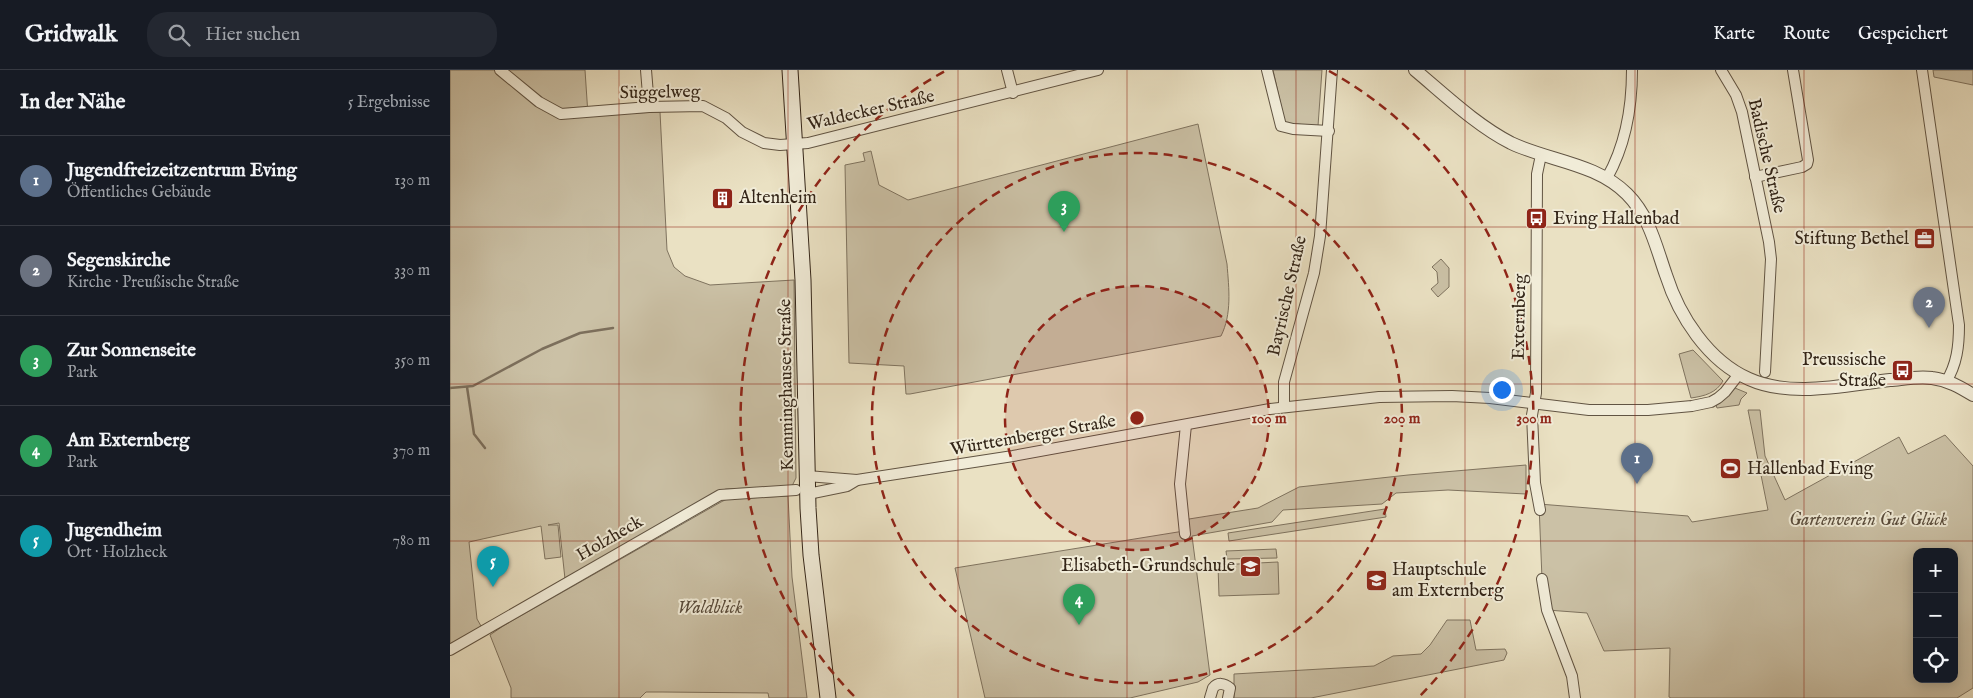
<!DOCTYPE html>
<html lang="de">
<meta charset="utf-8">
<style>
body{margin:0;font-family:"IM FELL English",serif;background:#242831;color:#f1f3f6}
.controls{position:absolute;right:15px;bottom:15px;display:grid;overflow:hidden;border-radius:10px;box-shadow:0 2px 12px #0003}
.controls button{width:45px;height:45px;display:grid;place-items:center;padding:0;border:0;border-bottom:1px solid #363941;background:#171b24;color:#f1f3f6;font:25px sans-serif}
.you{position:absolute;left:1051px;top:319px;width:18px;height:18px;margin:-12px;border:4px solid #fff;border-radius:50%;background:#1a73e8;box-shadow:0 0 0 8px #1a73e833}
.badge{display:grid;place-items:center;width:32px;height:32px;border-radius:50%;background:#d93025;color:#fff;font-size:16px;font-weight:700}
.pin{position:absolute;translate:-50% -41px;filter:drop-shadow(0 1px 2px #0008)}
.pin::after{content:'';position:absolute;top:26px;width:18px;height:15px;background:inherit;clip-path:polygon(0 0,100% 0,50% 100%)}
.list{margin:0;padding:0;list-style:none}
h2{display:flex;justify-content:space-between;align-items:center;height:65px;margin:0;padding:0 20px;font-size:21px}
h2 small{font-size:16px;font-weight:400;color:#9ea1a6}
.list li{display:grid;grid-template-columns:32px 1fr auto;gap:15px;align-items:center;box-sizing:border-box;height:90px;padding:0 20px;border-top:1px solid #363941}
.list b{display:block;font-size:19px;white-space:nowrap}
.list p{margin:0;font-size:16px;white-space:nowrap;color:#9ea1a6}
.list em{font-size:16px;font-style:normal;color:#9ea1a6}
.icon{flex:none;width:28px;height:28px;fill:none;stroke:currentColor;stroke-width:2;stroke-linecap:round;stroke-linejoin:round}
.map{position:relative;flex:none;width:1523px;height:628px;overflow:hidden}
header{display:flex;align-items:center;gap:30px;box-sizing:border-box;height:70px;padding:0 25px;background:#171b24;border-bottom:1px solid #363941}
header strong{font-size:24px}
nav{display:flex;gap:28px;margin-inline-start:auto;font-size:18px}
.search{width:350px;height:45px;background:#242831;display:flex;align-items:center;gap:12px;box-sizing:border-box;padding:0 18px;border-radius:20px;color:#9ea1a6;font-size:19px}
main{display:flex}
aside{flex:1;background:#171b24}
.map>svg:first-child{display:block}
.green{fill:#cbc1a6;stroke:#7f735f;fill-rule:evenodd}
.lines{fill:none;stroke-linecap:round;stroke-linejoin:round}
.stream{stroke:#7c6f5c;stroke-width:2.5}
.minor-casing{stroke:#615443;stroke-width:12}
.tertiary-casing{stroke:#615443;stroke-width:14}
.secondary-casing{stroke:#332518;stroke-width:17}
.minor{stroke:#f1ecd8;stroke-width:10}
.tertiary{stroke:#f1ecd8;stroke-width:12}
.secondary{stroke:#f1ecd8;stroke-width:15}
.grid{fill:none;stroke:#8f2418;stroke-width:1;stroke-opacity:0.55}
.ring{fill:none;stroke:#8f2418;stroke-width:2.5;stroke-dasharray:9 6}
.labels{text-anchor:middle;dominant-baseline:central;stroke-width:4;stroke-linejoin:round;paint-order:stroke}
.street-label{font-size:18px;fill:#332518;stroke:#f1ecd8}
.poi-label{font-size:18px;fill:#332518;stroke:#f1ecd8;text-anchor:start}
.park-label{font-size:18px;font-style:italic;fill:#594c3c;stroke:#f1ecd8}
.centre{fill:#8f2418;stroke:#f1ecd8;stroke-width:2.5}
.ring-label{font-size:15px;text-anchor:middle;font-weight:bold;fill:#8f2418;stroke:#f1ecd8;stroke-width:4;stroke-linejoin:round;paint-order:stroke}
</style>
<header>
<strong>Gridwalk</strong>
<div class="search"><svg class="icon" aria-label="search" viewBox="0 0 24 24"><circle cx="10" cy="10" r="6"/><path d="M15 15l6 6"/></svg>Hier suchen</div>
<nav><a>Karte</a><a>Route</a><a>Gespeichert</a></nav>
</header>
<main>
<aside>
<h2>In der Nähe<small>5 Ergebnisse</small></h2>
<ul class="list">
<li><span class="badge" style="background:#5c6f8a">1</span><div><b>Jugendfreizeitzentrum Eving</b><p>Öffentliches Gebäude</p></div><em>130 m</em></li>
<li><span class="badge" style="background:#6b7280">2</span><div><b>Segenskirche</b><p>Kirche · Preußische Straße</p></div><em>330 m</em></li>
<li><span class="badge" style="background:#2e9e5b">3</span><div><b>Zur Sonnenseite</b><p>Park</p></div><em>350 m</em></li>
<li><span class="badge" style="background:#2e9e5b">4</span><div><b>Am Externberg</b><p>Park</p></div><em>370 m</em></li>
<li><span class="badge" style="background:#0f9aa8">5</span><div><b>Jugendheim</b><p>Ort · Holzheck</p></div><em>780 m</em></li>
</ul>
</aside>
<div class="map">
<svg width="1523" height="628" viewBox="0 0 1523 628">
<rect width="100%" height="100%" fill="#eae1c3"/>
<filter id="stains"><feTurbulence type="fractalNoise" baseFrequency=".004" numOctaves="4"/><feColorMatrix values="0 0 0 0 .2 0 0 0 0 .09 0 0 0 0 .02 0 0 0 .5 -.17"/></filter>
<radialGradient id="worn" r=".72"><stop offset=".6" stop-color="#630" stop-opacity="0"/><stop offset="1" stop-color="#630" stop-opacity=".3"/></radialGradient>
<g class="green">
<polygon points="0,0 135,0 138,45 210,42 217,180 224,197 235,206 260,215 344,210 346,408 342,416 276,419 266,422 115,509 109,453 98,455 108,455 111,487 95,489 91,456 19,472 27,549 31,556 38,558 0,580"/>
<polygon points="823,0 872,0 868,56 835,53"/>
<polygon points="1483,0 1523,0 1523,15 1484,7"/>
<path d="M748 54 777 194C779 219 782 244 771 266L460 324H456L454 296 399 293 395 95 415 91 413 83 421 81 429 115 458 130Z"/>
<polygon points="991,189 999,198 999,217 988,227 981,219 988,213 987,202 982,197"/>
<path d="M1243 280 1273 311C1266 323 1255 326 1241 328L1229 284Z"/>
<polygon points="1285,318 1297,323 1291,329 1289,335 1267,338 1266,335 1277,327"/>
<path d="M1298 340H1310L1315 386 1335 430 1449 367 1458 384 1495 365 1523 396V618L1507 628H1221L1219 627 1220 578 1154 581 1137 543 1097 540 1092 509 1089 434 1238 446 1242 452 1318 440ZM1467 482H1504V609H1467Z"/>
<polygon points="1076,395 1076,424 998,420 946,423 932,434 833,440 822,452 742,466 760,605 748,612 680,628 535,628 505,498 734,461 739,449 808,438 849,417 958,405"/>
<polygon points="338,426 342,507 357,628 319,628 318,623 212,622 196,622 190,628 61,628 61,618 40,565 53,556 271,432 277,429"/>
<polygon points="935,439 936,447 779,471 778,463"/>
<polygon points="826,479 827,488 777,489 776,481"/>
<polygon points="828,492 829,524 769,526 768,495"/>
<polygon points="997,550 1020,550 1026,580 1055,579 1057,583 1054,590 861,628 784,628 784,604 924,596 943,586 971,584 980,575"/>
</g>
<g class="lines">
<g class="stream">
<polyline points="17,317 24,364 35,378"/>
<polyline points="0,318 23,316 92,279 130,263 163,258"/>
</g>
<defs>
<g id="minor">
<polyline points="50,0 89,32 111,44 199,37 253,36 276,48 292,62 314,73 330,75 358,73 648,0"/>
<polyline points="196,0 199,37"/>
<polyline points="557,0 563,23"/>
<polyline points="817,0 831,56 843,59 879,61"/>
<polyline points="1271,0 1286,25 1292,42 1319,172 1321,189 1315,302"/>
<path d="M1472 0 1509 255C1509 276 1507 294 1496 312"/>
<polyline points="1305,107 1352,97 1357,94 1358,90 1343,0"/>
<path d="M1157 108C1175 76 1182 36 1182 0"/>
<polyline points="834,337 834,312 864,203 870,166 882,0"/>
<polyline points="357,406 407,410 563,386 820,339 929,327 1002,326 1040,328 1139,340 1198,340 1242,336 1261,332 1268,328 1275,322 1289,304"/>
<polyline points="358,424 397,416 407,410"/>
<polyline points="1090,440 1085,413 1082,345 1086,323 1087,104 1091,85"/>
<polyline points="735,464 730,414 736,355"/>
<polyline points="1092,509 1097,540 1122,606 1125,628"/>
<polyline points="0,580 270,425 346,420"/>
<path d="M760 628 763 618C768 612 774 613 780 618L778 628"/>
</g>
<path id="tertiary" d="M965 0C995 25 1026 55 1061 73 1099 91 1146 93 1177 124 1200 147 1206 177 1216 205 1229 246 1258 291 1299 309 1341 328 1395 315 1440 310 1453 309 1469 306 1482 308 1498 310 1510 317 1523 325"/>
<polyline id="secondary" points="340,0 353,210 358,438 361,485 378,628"/>
</defs>
<use href="#minor" class="minor-casing"/>
<use href="#tertiary" class="tertiary-casing"/>
<use href="#secondary" class="secondary-casing"/>
<use href="#minor" class="minor"/>
<use href="#tertiary" class="tertiary"/>
<use href="#secondary" class="secondary"/>
</g>
<path class="grid" d="M169 0V628M338 0V628M508 0V628M677 0V628M846 0V628M1015 0V628M1185 0V628M1354 0V628M0 157H1523M0 314H1523M0 471H1523"/>
<circle cx="687" cy="348" r="132" fill="#8f2418" fill-opacity=".12"/>
<g class="ring">
<circle cx="687" cy="348" r="132"/>
<circle cx="687" cy="348" r="265"/>
<path d="M404 626A397 397 0 0 1 495 1M879 1A397 397 0 0 1 970 626"/>
</g>
<defs>
<symbol id="building-square" viewBox="-11 -11 22 22"><rect x="-9" y="-9" width="18" height="18" rx="4" fill="#8f2418" stroke="#f1ecd8"/><path d="M-4-6H4V6H1V3H-1V6H-4ZM-2.5-4.3h1.7v1.8h-1.7ZM.8-4.3h1.7v1.8H.8ZM-2.5-1h1.7V.8h-1.7ZM.8-1h1.7V.8H.8Z" fill="#fff"/></symbol>
<symbol id="bus-square" viewBox="-11 -11 22 22"><rect x="-9" y="-9" width="18" height="18" rx="4" fill="#8f2418" stroke="#f1ecd8"/><path d="M-5-6H5V4H4V6H2V4H-2V6H-4V4H-5ZM-3.5-4V0h7V-4ZM-3.5 1.2v1.5H-2V1.2ZM2 1.2v1.5H3.5V1.2Z" fill="#fff"/></symbol>
<symbol id="office-square" viewBox="-11 -11 22 22"><rect x="-9" y="-9" width="18" height="18" rx="4" fill="#8f2418" stroke="#f1ecd8"/><path d="M-6-3h4V-5.5h4V-3h4V5H-6ZM-1-4.5V-3h2v-1.5ZM-6 0V1H6V0Z" fill="#fff"/></symbol>
<symbol id="stadium-square" viewBox="-11 -11 22 22"><rect x="-9" y="-9" width="18" height="18" rx="4" fill="#8f2418" stroke="#f1ecd8"/><path d="M0-5a6.5 5 0 1 0 0 10a6.5 5 0 1 0 0-10ZM-3.5-1.8h7v3.6h-7Z" fill="#fff"/></symbol>
<symbol id="school-square" viewBox="-11 -11 22 22"><rect x="-9" y="-9" width="18" height="18" rx="4" fill="#8f2418" stroke="#f1ecd8"/><path d="M0-5L7-2L0 1L-7-2ZM-4 1L0 2.5L4 1V4Q0 6-4 4Z" fill="#fff"/></symbol>
</defs>
<g fill-rule="evenodd">
<use href="#building-square" x="260" y="116" width="25" height="25"/>
<use href="#bus-square" x="1074" y="136" width="25" height="25"/>
<use href="#office-square" x="1462" y="156" width="25" height="25"/>
<use href="#bus-square" x="1440" y="288" width="25" height="25"/>
<use href="#stadium-square" x="1268" y="386" width="25" height="25"/>
<use href="#school-square" x="788" y="484" width="25" height="25"/>
<use href="#school-square" x="914" y="498" width="25" height="25"/>
</g>
<g class="labels">
<g class="street-label">
<text transform="translate(210 23) rotate(-1)">Süggelweg</text>
<text transform="translate(421 41) rotate(-13)">Waldecker Straße</text>
<text transform="translate(1316 86) rotate(77)">Badische Straße</text>
<text transform="translate(838 226) rotate(-77)">Bayrische Straße</text>
<text transform="translate(1070 247) rotate(-89)">Externberg</text>
<text transform="translate(337 315) rotate(-91)">Kemminghauser Straße</text>
<text transform="translate(583 366) rotate(-10)">Württemberger Straße</text>
<text transform="translate(160 469) rotate(-30)">Holzheck</text>
</g>
<g class="poi-label">
<text x="289" y="128">Altenheim</text>
<text x="1103" y="149">Eving Hallenbad</text>
<text x="1459" y="169" text-anchor="end">Stiftung Bethel</text>
<text x="1436" y="290" text-anchor="end">Preussische<tspan x="1436" dy="21">Straße</tspan></text>
<text x="1297" y="399">Hallenbad Eving</text>
<text x="785" y="496" text-anchor="end">Elisabeth-Grundschule</text>
<text x="942" y="500">Hauptschule<tspan x="942" dy="21">am Externberg</tspan></text>
</g>
<g class="park-label">
<text x="1418" y="450">Gartenverein Gut Glück</text>
<text x="260" y="538">Waldblick</text>
</g>
</g>
<circle cx="687" cy="348" r="8" class="centre"/>
<g class="ring-label">
<text x="819" y="353">100 m</text>
<text x="952" y="353">200 m</text>
<text x="1084" y="353">300 m</text>
</g>
<rect width="100%" height="100%" filter="url(#stains)"/>
<rect width="100%" height="100%" fill="url(#worn)"/>
</svg>
<div class="controls">
<button>+</button>
<button>−</button>
<button><svg class="icon" aria-label="locate" viewBox="0 0 24 24"><circle cx="12" cy="12" r="6"/><path d="M12 2v4M12 18v4M2 12h4M18 12h4"/></svg></button>
</div>
<div class="you"></div>
<div class="pin badge" style="left:1187px;top:414px;background:#5c6f8a">1</div>
<div class="pin badge" style="left:1479px;top:258px;background:#6b7280">2</div>
<div class="pin badge" style="left:614px;top:162px;background:#2e9e5b">3</div>
<div class="pin badge" style="left:629px;top:555px;background:#2e9e5b">4</div>
<div class="pin badge" style="left:43px;top:517px;background:#0f9aa8">5</div>
</div>
</main>
